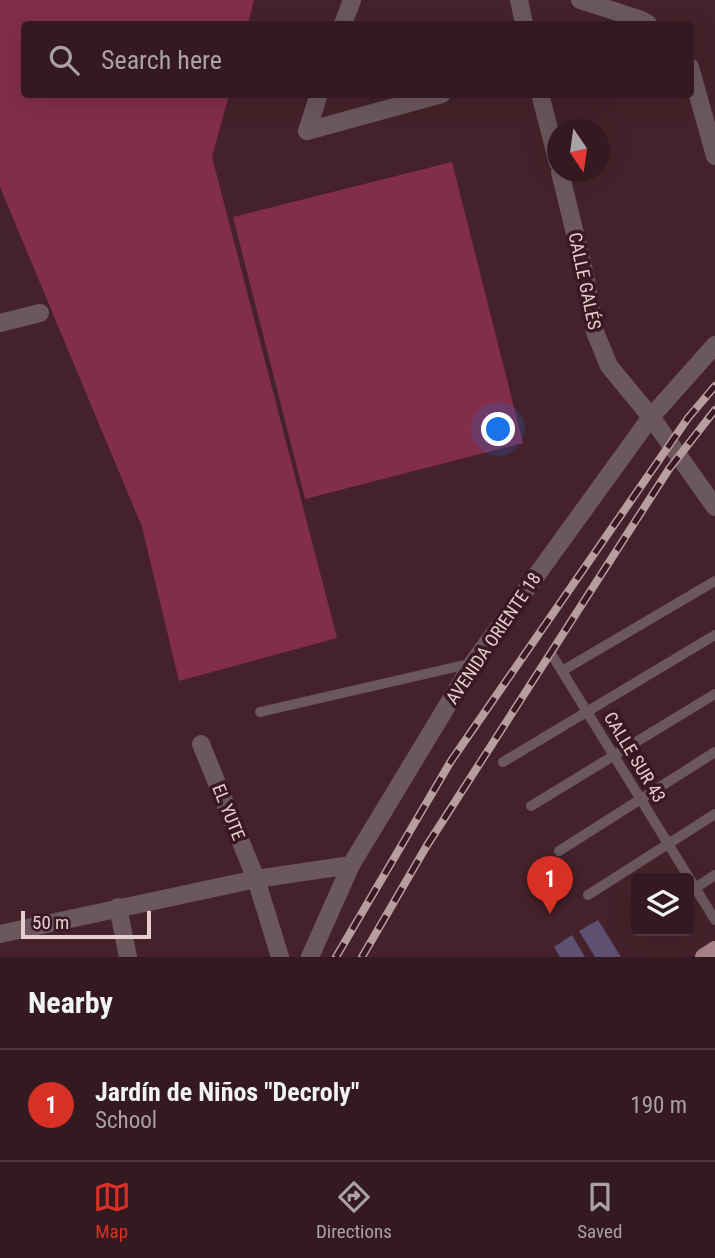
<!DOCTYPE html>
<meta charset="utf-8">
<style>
body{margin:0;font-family:"Roboto Condensed",sans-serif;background:#3c2329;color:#f1f3f6}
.controls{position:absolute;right:21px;bottom:21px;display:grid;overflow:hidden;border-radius:7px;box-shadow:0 7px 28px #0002}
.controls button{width:63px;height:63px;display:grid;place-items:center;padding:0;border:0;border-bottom:2px solid #4e383e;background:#341a20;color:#f1f3f6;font:35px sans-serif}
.compass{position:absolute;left:547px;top:119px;width:63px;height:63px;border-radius:50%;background:#341a20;box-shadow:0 7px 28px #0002;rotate:167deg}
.scale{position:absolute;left:21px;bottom:18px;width:130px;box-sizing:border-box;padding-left:7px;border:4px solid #e5cdd2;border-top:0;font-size:19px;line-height:24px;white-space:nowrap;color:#e5cdd2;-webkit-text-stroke:5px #3a1821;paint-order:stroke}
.you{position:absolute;left:499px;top:430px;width:24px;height:24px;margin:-18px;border:5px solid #fff;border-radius:50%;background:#1a73e8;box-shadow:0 0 0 10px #1a73e833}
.badge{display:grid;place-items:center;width:46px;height:46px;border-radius:50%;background:#d93025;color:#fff;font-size:23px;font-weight:700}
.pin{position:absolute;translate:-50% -58px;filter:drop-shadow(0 2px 4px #0008)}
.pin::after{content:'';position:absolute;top:37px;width:24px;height:21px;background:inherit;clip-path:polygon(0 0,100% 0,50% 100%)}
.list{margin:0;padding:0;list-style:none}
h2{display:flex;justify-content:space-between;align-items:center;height:91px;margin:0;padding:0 28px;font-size:30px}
h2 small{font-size:23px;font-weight:400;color:#a9a1a5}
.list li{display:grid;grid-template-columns:46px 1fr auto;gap:21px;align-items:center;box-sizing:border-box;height:112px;padding:0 28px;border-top:2px solid #4e383e}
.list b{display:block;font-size:26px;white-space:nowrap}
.list p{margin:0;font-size:23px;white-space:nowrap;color:#a9a1a5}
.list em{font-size:23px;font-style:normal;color:#a9a1a5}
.icon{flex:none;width:38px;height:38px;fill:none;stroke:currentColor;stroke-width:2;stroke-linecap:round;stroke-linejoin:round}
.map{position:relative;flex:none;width:715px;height:957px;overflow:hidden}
.search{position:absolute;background:#341a20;box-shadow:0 7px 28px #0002;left:21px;right:21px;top:21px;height:77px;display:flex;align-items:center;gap:18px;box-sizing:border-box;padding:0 24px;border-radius:7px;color:#a9a1a5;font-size:26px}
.sheet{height:203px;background:#341a20}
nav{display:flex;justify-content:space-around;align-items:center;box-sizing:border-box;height:98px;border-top:2px solid #4e383e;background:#341a20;font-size:19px;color:#a9a1a5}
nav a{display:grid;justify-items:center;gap:4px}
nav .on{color:#d93025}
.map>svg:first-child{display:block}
.green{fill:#822e48}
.building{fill:#5e5071}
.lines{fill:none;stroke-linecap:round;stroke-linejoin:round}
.lane{stroke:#6b585c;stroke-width:10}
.street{stroke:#6b585c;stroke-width:18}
.primary{stroke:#a68189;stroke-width:18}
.rail-casing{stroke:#b79ca2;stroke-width:8}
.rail{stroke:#3a1821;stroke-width:5;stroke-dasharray:16;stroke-linecap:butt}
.labels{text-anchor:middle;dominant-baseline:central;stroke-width:7;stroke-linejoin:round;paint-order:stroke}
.street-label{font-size:18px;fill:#e5cdd2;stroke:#3a1821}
</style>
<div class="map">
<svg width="715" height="957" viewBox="0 0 715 957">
<rect width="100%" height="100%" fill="#45222b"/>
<g class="green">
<polygon points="0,0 254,0 248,24 24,24 24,94 229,95 212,157 337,638 179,681 142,527 0,187"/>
<polygon points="452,162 523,443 305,499 233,217"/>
</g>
<g class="building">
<polygon points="598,920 621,957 595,957 579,931"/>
<polygon points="572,935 585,957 560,957 554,947"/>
</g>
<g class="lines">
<g class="lane">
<polyline points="552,655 715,920"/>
<polyline points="562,671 715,581"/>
<polyline points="260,712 473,663"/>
<polyline points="503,762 715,635"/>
<polyline points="531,806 715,694"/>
<polyline points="559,851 715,752"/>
<polyline points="695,888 715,875"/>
<polyline points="588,895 715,814"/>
</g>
<g class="street">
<polyline points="519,0 524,24"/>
<polyline points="580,0 642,20 648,24"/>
<polyline points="343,24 352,0"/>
<polyline points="690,67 715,156"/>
<polyline points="540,94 558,163"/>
<polyline points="307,131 442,94"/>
<polyline points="307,131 319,94"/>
<polyline points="560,172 585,275 595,332 609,366 651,417 715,507"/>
<polyline points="0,323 40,313"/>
<polyline points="201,744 256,879 280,957"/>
<polyline points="118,907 128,957"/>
<polyline points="0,934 256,879 351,865"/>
<polyline points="310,957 351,865 473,663 651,417 715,345"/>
</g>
<polyline class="primary" points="704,957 715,950"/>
<defs>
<g id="rail">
<polyline points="336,957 451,761 688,418 715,386"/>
<polyline points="362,957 426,847 669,469 715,410"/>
</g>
</defs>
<use href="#rail" class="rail-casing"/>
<use href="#rail" class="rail"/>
</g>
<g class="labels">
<g class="street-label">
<text transform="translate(585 281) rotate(78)">CALLE GALÉS</text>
<text transform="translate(493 638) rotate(-56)">AVENIDA ORIENTE 18</text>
<text transform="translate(635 757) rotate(59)">CALLE SUR 43</text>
<text transform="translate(229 812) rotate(68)">EL YUTE</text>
</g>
</g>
</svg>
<div class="controls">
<button><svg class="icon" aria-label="layers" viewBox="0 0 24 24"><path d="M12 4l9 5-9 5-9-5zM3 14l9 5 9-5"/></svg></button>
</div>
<svg class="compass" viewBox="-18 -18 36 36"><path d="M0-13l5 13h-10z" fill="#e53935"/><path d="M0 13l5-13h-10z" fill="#a9a1a5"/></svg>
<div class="scale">50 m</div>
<div class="you"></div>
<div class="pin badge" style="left:550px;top:914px">1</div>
<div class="search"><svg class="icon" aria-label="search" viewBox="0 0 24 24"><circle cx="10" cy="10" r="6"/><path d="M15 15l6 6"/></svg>Search here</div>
</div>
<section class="sheet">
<h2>Nearby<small></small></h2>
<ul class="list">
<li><span class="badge">1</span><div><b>Jardín de Niños &quot;Decroly&quot;</b><p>School</p></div><em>190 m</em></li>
</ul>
</section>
<nav>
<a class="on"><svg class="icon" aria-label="map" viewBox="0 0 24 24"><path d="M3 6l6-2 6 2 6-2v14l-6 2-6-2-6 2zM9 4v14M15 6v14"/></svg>Map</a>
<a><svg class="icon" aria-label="directions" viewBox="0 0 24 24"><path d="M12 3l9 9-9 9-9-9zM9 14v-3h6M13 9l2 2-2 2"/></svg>Directions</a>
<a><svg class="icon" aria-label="saved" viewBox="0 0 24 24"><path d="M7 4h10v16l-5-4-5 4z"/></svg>Saved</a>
</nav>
